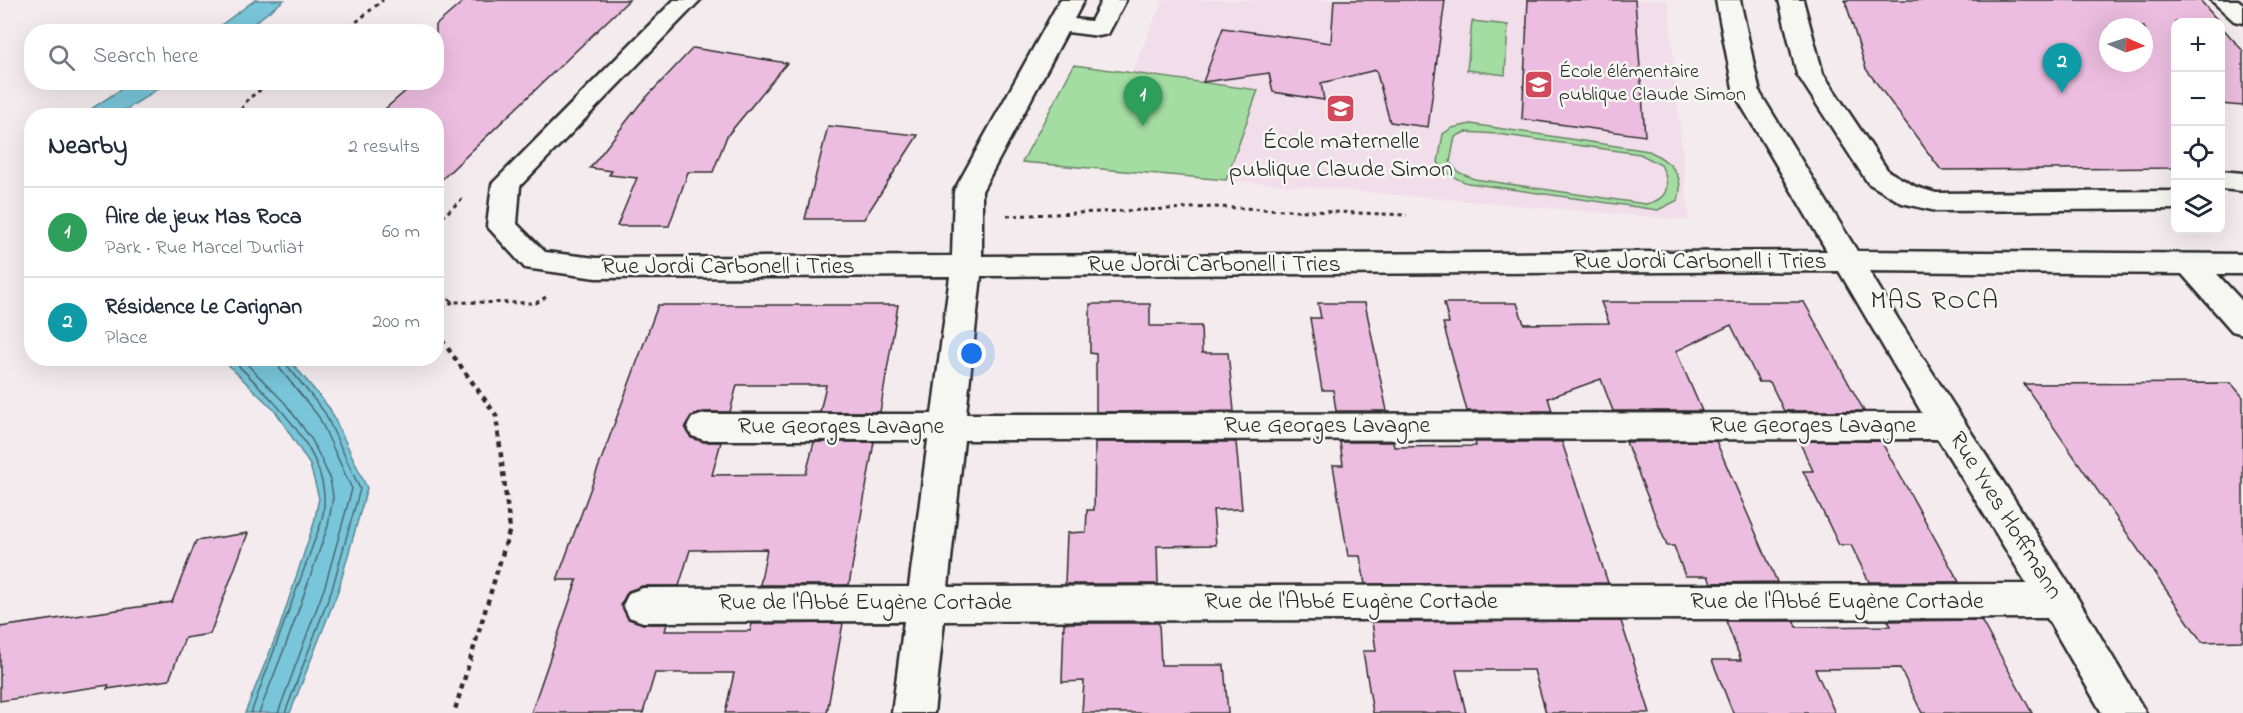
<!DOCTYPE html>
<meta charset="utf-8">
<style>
body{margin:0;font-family:"Indie Flower",sans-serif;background:#f6f6f7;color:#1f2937}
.controls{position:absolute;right:18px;top:18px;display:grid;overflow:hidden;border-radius:12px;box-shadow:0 6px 24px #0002}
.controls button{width:54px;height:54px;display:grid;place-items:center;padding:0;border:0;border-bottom:2px solid #e0e1e3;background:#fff;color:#1f2937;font:30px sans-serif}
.compass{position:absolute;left:2099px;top:18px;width:54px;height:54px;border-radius:50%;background:#fff;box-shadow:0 6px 24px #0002;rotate:93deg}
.you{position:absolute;left:972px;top:354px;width:21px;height:21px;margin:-15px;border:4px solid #fff;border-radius:50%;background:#1a73e8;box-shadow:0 0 0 9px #1a73e833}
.badge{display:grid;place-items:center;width:39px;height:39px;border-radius:50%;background:#d1495b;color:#fff;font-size:20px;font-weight:700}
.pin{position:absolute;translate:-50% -50px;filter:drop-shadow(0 2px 3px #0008)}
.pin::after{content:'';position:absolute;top:32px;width:21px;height:18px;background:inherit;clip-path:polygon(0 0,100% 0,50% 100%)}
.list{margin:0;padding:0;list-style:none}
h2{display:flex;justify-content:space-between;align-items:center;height:78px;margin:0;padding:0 24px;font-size:26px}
h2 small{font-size:20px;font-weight:400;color:#747a83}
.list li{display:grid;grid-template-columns:39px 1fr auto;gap:18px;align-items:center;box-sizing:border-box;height:90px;padding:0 24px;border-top:2px solid #e0e1e3}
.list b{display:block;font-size:22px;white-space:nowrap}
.list p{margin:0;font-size:20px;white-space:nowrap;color:#747a83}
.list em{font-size:20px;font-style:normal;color:#747a83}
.icon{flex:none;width:33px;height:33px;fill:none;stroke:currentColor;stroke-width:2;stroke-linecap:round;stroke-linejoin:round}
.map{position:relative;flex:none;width:2243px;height:713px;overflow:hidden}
.search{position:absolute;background:#fff;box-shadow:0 6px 24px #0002;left:24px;top:24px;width:420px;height:66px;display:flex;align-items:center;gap:15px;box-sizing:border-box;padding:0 21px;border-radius:24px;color:#747a83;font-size:22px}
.panel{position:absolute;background:#fff;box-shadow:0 6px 24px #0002;left:24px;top:108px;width:420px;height:258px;border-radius:24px}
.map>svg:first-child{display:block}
.built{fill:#f2ddea}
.green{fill:#a4dda2;stroke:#688466;stroke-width:1.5;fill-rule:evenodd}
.water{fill:#79c5d9;stroke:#5a8793;stroke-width:1.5}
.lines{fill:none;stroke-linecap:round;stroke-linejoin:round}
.shore{stroke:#4a6971;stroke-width:1.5}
.building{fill:#ecbde0;stroke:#2b2b2b;stroke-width:1.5;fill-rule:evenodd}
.minor-casing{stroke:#2b2b2b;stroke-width:5}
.path-far1{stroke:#2b2b2b;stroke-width:3;stroke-dasharray:4 4;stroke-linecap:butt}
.path{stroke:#2b2b2b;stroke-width:4.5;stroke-dasharray:5 5;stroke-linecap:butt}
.minor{fill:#f6f6f2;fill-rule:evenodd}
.labels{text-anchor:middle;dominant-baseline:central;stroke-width:5;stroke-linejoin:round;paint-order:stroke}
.far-poi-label{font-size:20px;fill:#2b2b2b;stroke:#f6f6f2;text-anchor:start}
.poi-label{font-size:24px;fill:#2b2b2b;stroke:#f6f6f2}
.street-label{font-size:24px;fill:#2b2b2b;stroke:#f6f6f2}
.neighbourhood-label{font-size:26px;letter-spacing:1.5px;fill:#2b2b2b;stroke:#f6f6f2}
</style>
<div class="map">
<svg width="2243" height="713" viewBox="0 0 2243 713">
<rect width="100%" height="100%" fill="#f4ebee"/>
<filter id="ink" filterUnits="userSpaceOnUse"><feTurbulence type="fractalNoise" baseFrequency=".0167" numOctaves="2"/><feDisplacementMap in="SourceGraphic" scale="12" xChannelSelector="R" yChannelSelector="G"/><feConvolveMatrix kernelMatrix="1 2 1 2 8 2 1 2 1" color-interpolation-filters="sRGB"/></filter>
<g filter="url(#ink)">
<polygon class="built" points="1163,0 1668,0 1689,220 1226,180 1258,90 1132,72"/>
<g class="green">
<polygon points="1472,21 1508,25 1505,75 1467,70"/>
<polygon points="1074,65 1258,90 1226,180 1022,162"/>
<path d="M1471 124 1649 151C1669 161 1686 174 1678 200L1658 210 1468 183C1455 179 1446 174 1438 162L1443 134 1452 128ZM1465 132 1497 134 1640 154 1661 165C1671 185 1669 200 1645 204L1474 179 1458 172 1450 162 1455 137Z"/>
</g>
<g class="water">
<polygon points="255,0 284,0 244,31 213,31"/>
<polygon points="132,82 167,83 118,115 82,115"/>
<polygon points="222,359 289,359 330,409 367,488 338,591 290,713 245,713 279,629 314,523 319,498 310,465 276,412"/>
</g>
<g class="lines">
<g class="shore">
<path d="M231 358C271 399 340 459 321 523L251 713"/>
<polyline points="241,358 285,403 312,440 330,478 333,497 328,526 290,634 259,713"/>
<polyline points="277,358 280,369 319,417 352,489 325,586 278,713"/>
<polyline points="285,358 286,364 325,413 360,489 332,589 285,713"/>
</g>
</g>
<g class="building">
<polygon points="465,0 629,0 436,185 436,116 377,116 416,82 436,82 436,25"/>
<polygon points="1334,0 1445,0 1428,127 1390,122 1376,70 1321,83 1324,100 1273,92 1269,73 1203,82 1223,28 1331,43"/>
<polygon points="1528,0 1635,0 1645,136 1522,119"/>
<path d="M1845 0H2200L2219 22H2175V168L1941 170 1866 69ZM2108 27H2144V63H2108Z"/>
<polygon points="2220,25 2243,51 2243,106 2220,104"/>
<polygon points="693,48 787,63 727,136 713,172 688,172 669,226 617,226 637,178 609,175 612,171 590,168 640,104"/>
<polygon points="828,126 918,135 864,219 805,219"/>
<polygon points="1601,302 1804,302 1864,411 1784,411 1770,382 1759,382 1731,325 1676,351 1702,411 1613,411 1601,379 1548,398 1552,411 1467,411 1443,323 1449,323 1444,303 1517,303 1524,324 1609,323"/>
<polygon points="1318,303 1365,303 1387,411 1336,411 1333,390 1322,390 1310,318 1321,318"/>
<polygon points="1090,304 1150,304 1150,326 1201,326 1202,353 1228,353 1234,411 1096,412 1096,354 1090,353"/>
<polygon points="658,305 898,305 880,412 820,412 826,385 737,385 730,412 703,412 691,416 685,426 691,438 704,442 721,442 712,475 806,474 814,442 874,442 849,585 760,585 767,549 690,550 679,586 642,586 628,591 621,604 628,619 643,624 667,624 665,631 750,631 752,624 843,623 827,713 725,713 734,673 655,673 643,713 531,713 577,580 557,580"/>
<polygon points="2231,383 2243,397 2243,641 2202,642 2024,384"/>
<polygon points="1716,441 1777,582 1711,583 1708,576 1685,576 1674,546 1667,546 1626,442"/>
<polygon points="1799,441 1881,441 1959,582 1869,582 1851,545 1839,545 1803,471 1813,471"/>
<polygon points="1095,442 1236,442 1242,509 1213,510 1216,545 1157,546 1158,584 1065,584 1067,533 1086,532 1087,510 1094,510"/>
<polygon points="1340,442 1393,442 1394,447 1476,446 1475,442 1562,442 1608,583 1365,584 1360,556 1348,556 1333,465 1343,465"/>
<polygon points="248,533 210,634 185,638 169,680 107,689 109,685 0,701 0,627 172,602 196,541"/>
<polygon points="1981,620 2032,713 1922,713 1900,668 1815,669 1835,713 1733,713 1712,660 1741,660 1726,621 1794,621 1796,627 1891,626 1888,621"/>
<polygon points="1621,621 1650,713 1546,713 1534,670 1456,670 1466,713 1373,713 1363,651 1376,651 1372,622"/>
<polygon points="1064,623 1159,623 1161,665 1224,665 1228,713 1082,713 1084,681 1062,682"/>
</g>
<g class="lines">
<defs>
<g id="minor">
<path d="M674 0H700L520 186 517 224 545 252 596 258 952 256 954 191 1060 0H1084L1074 19 1091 21 1102 0H1126L1108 34 1099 36 1067 32 982 191V256L1827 251 1734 93 1716 0H1740L1760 93 1857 251 2243 254V274H2217L2243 302V334L2232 331 2182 274 1869 271 1898 319 2072 589 2146 713H2102L2047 618 944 621 934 713H892L904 621 643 622 629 617 623 605 629 593 643 588 909 587 928 440H704L692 436 687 427 692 418 704 414H932L950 276 596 278 525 268 487 226 492 184ZM1839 271 1922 413 966 414 981 276ZM1938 439 2027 584 948 587 964 440Z"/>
<polygon points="1779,0 1803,0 1823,74 1888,171 1916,187 1936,193 2176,191 2176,209 1936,211 1902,203 1868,183 1797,74"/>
<polygon points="2211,0 2238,0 2243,4 2243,23 2234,21"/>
<polygon points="2220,171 2243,173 2243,191 2220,189"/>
</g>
</defs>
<use href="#minor" class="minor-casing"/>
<g class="path-far1">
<polyline points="344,32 383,0"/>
<polyline points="237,116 248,99 271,82"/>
<polyline points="1007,216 1214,207 1407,215"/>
<polyline points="436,223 464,197"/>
<polyline points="436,289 453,302 536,303 546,297"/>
<polyline points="442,307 453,302"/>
</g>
<g class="path">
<polyline points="436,310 445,306"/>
<polyline points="436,332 496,415 510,529 454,713"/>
</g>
<use href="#minor" class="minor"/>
</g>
</g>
<defs>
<symbol id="school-square" viewBox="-11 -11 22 22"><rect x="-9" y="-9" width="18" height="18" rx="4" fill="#d1495b" stroke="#f6f6f2"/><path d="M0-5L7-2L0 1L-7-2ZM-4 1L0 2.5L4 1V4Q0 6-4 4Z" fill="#fff"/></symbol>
</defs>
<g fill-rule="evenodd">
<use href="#school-square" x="1522" y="68" width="33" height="33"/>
<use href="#school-square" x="1324" y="92" width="33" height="33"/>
</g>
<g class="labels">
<g class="far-poi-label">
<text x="1559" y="72">École élémentaire<tspan x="1559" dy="23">publique Claude Simon</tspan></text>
</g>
<g class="poi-label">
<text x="1341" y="142">École maternelle<tspan x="1341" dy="28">publique Claude Simon</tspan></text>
</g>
<g class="street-label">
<text x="1700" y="262">Rue Jordi Carbonell i Tries</text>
<text x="1214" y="265">Rue Jordi Carbonell i Tries</text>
<text x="728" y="267">Rue Jordi Carbonell i Tries</text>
<text x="1327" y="426">Rue Georges Lavagne</text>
<text x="1813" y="426">Rue Georges Lavagne</text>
<text x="841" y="427">Rue Georges Lavagne</text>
<text transform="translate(2005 516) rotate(58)">Rue Yves Hoffmann</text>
<text x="1351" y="602">Rue de l'Abbé Eugène Cortade</text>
<text x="1837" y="602">Rue de l'Abbé Eugène Cortade</text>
<text x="865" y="603">Rue de l'Abbé Eugène Cortade</text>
</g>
<g class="neighbourhood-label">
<text x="1935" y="302">MAS ROCA</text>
</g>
</g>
</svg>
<div class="controls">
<button>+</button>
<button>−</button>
<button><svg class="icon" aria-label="locate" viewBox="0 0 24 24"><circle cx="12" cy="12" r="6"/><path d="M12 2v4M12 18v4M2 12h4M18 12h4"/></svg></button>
<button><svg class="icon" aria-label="layers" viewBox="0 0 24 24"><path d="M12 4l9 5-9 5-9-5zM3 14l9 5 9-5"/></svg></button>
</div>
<svg class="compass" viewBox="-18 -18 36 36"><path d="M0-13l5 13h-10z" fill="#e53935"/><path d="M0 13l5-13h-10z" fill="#747a83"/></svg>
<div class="you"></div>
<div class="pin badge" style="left:1143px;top:126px;background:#2e9e5b">1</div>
<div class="pin badge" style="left:2062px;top:93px;background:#0f9aa8">2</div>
<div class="search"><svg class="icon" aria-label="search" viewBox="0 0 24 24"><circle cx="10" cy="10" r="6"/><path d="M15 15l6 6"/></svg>Search here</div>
<section class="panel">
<h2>Nearby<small>2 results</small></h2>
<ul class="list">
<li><span class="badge" style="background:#2e9e5b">1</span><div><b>Aire de jeux Mas Roca</b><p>Park · Rue Marcel Durliat</p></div><em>60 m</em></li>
<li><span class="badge" style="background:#0f9aa8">2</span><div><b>Résidence Le Carignan</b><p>Place</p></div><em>200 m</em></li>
</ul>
</section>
</div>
